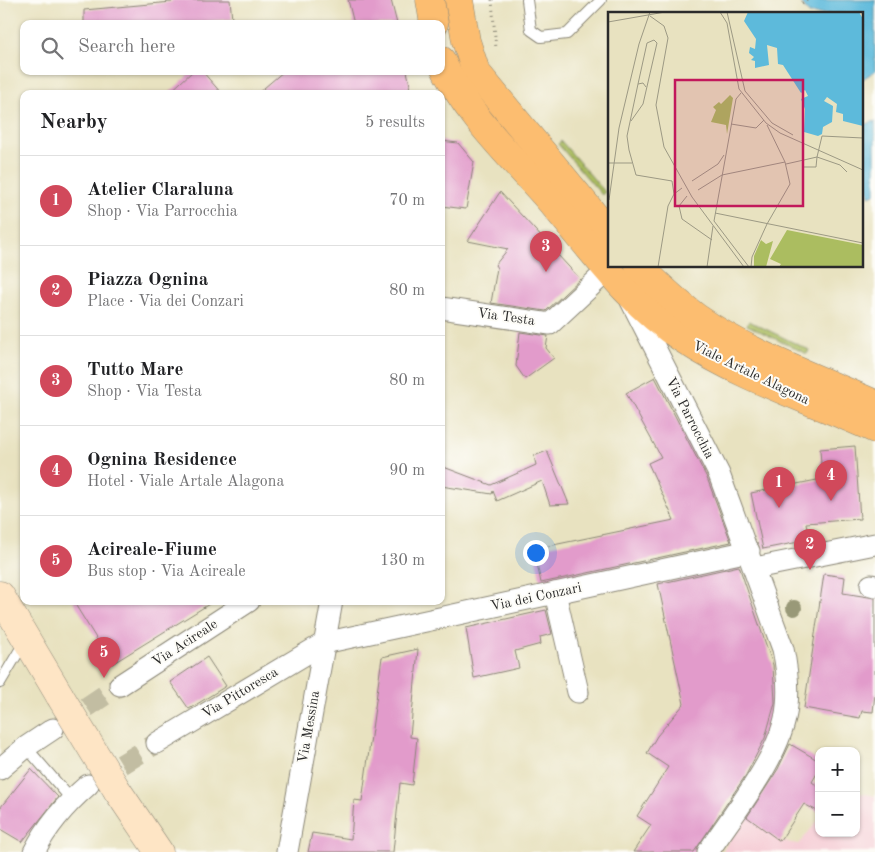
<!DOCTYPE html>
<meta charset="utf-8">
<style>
body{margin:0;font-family:"Old Standard TT",serif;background:#f6f6f6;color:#202124}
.controls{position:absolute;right:15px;bottom:15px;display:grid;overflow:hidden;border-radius:10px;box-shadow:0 1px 4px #0004}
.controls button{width:45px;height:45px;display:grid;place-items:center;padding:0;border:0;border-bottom:1px solid #e0e0e0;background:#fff;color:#202124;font:25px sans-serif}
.you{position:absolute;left:535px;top:552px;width:18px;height:18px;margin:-12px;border:4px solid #fff;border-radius:50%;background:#1a73e8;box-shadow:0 0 0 8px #1a73e833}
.badge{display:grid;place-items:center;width:32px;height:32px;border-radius:50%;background:#d1495b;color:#fff;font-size:16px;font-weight:700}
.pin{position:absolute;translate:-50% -41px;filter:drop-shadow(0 1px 2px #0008)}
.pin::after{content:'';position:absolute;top:26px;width:18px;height:15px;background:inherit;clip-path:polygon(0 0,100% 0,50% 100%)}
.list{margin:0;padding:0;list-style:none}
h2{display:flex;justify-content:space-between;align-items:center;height:65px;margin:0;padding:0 20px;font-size:21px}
h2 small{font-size:16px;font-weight:400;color:#757577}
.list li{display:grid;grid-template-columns:32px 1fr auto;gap:15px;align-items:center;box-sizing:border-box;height:90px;padding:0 20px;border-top:1px solid #e0e0e0}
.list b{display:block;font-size:19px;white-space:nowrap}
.list p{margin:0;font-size:16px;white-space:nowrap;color:#757577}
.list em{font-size:16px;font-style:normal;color:#757577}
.icon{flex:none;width:28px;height:28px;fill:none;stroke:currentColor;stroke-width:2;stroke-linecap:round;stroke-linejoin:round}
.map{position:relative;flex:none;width:875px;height:852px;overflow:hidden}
.search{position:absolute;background:#fff;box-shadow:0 1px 4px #0004;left:20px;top:20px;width:425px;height:55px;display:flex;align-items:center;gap:12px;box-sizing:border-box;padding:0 18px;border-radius:10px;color:#757577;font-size:19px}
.panel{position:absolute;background:#fff;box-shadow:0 1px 4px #0004;left:20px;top:90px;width:425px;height:515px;border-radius:10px}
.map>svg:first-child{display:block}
.built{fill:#f6cfd7}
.green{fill:#abbd60;stroke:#6b7446}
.water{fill:#5dbadb;stroke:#447283}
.building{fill:#e29bcb}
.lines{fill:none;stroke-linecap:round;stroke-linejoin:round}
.street-tunnel{stroke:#c2bda2;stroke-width:21;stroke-dasharray:21 11;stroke-linecap:butt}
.lane-casing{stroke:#8a8676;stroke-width:12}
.street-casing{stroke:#8a8676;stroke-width:23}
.secondary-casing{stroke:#8a8676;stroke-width:29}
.primary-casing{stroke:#8a8676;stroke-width:29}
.path{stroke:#8a8676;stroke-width:3;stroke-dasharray:1 4;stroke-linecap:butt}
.lane{stroke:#fff;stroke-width:10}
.street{stroke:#fff;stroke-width:21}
.secondary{stroke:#fee5c5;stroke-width:28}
.primary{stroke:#fcbd6f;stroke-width:28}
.secondary-bridge-casing{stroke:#8a8676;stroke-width:29;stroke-linecap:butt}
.secondary-bridge{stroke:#fee5c5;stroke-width:28}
.tree{fill:#999978}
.labels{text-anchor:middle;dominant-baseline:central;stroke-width:4;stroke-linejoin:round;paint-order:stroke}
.street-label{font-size:14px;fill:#2b2b2b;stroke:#fdfcf7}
.inset-road{fill:none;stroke:#9c9984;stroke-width:1}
.view{fill:#c2185b;fill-opacity:0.15;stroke:#c2185b;stroke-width:2.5}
.inset-edge{fill:none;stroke:#2b2b2b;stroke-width:2.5}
</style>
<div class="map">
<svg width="875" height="852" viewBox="0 0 875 852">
<rect width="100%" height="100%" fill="#fdfcf7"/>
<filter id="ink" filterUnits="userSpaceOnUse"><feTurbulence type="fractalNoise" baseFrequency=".02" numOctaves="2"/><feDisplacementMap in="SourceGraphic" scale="10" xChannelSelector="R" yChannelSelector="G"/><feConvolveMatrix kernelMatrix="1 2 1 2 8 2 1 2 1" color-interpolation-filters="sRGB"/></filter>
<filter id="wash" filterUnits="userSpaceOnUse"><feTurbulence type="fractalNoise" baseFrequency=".0096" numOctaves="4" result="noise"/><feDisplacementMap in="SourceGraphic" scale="20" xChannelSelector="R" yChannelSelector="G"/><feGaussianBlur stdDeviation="1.12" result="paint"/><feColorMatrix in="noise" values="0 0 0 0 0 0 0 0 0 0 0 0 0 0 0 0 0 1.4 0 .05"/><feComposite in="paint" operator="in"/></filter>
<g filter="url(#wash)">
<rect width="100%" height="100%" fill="#e8e2c0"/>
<polygon class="built" points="856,792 875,796 875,852 722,852 745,815 780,841 799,844 819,819 819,833 856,833"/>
<g class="green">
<polygon points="561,141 605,192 602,195 558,144"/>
<polygon points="749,321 809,350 807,354 747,325"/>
</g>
<g class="water">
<polygon points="799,0 875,0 875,71 861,80 861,14 809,14"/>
<polygon points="875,121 875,194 869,196 861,147 861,126"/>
</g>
<g id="blocks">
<g class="building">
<polygon points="171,0 230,0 232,19 177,24 84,24 84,10 172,2"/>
<polygon points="348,0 391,0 397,24 354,24"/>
<polygon points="193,71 202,71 222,94 168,94"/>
<polygon points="284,71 407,71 410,85 407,94 257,94"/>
<polygon points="441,141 458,143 474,162 466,209 441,206"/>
<polygon points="500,192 580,279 546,311 491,303 497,268 495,265 508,249 468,241"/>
<polygon points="520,332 548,336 546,348 554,358 525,379 516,366"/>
<polygon points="655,377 707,478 731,542 541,583 534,549 674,520 648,463 661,457 626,393"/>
<polygon points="855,446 860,519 806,523 809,540 763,549 751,493 822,479 820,449"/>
<polygon points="547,451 569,504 550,505 542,481 497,501 493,491 492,494 441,486 441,466 491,485 536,465 534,456"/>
<polygon points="739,566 773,665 775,703 765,738 746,775 694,852 633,852 651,825 637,816 668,767 647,753 657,736 684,704 658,584"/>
<polygon points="824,574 845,577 843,593 875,598 875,694 873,712 862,711 860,718 804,708"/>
<polygon points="73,601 214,601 112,664"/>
<polygon points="546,610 552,634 540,637 541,644 515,651 519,668 474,678 466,628"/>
<polygon points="418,649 410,737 417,738 412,785 400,783 393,852 308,852 312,833 351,839 354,800 362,801 382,657"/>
<polygon points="207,657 226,686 189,709 170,682"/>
<polygon points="790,744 819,761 819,770 812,782 819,787 819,812 804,804 780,841 747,817 778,769"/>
<polygon points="31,769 58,797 22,842 0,829 0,808"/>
</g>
</g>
</g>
<g filter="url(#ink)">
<use href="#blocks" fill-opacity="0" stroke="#8a8676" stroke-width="1"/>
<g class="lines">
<g class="street-tunnel">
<polyline points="60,725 120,685"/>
<polyline points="94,781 157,743"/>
</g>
<defs>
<g id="lane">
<polyline points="527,0 531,30 541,37 567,34 601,0"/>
<polyline points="0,683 25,641"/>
<polyline points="26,747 71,799"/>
</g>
<g id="street">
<path d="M631 301 719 474 783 649C787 668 789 686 787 706 783 754 735 811 708 852"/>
<polyline points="441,308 550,324 609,269"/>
<polyline points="755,568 875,544"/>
<polyline points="871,585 875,586"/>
<polyline points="555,593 578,692"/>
<polyline points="120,685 249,601"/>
<polyline points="157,743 324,643 749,551"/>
<polyline points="0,769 26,747 53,729"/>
<path d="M34 852C47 826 66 804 88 785"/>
<polyline points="287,852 332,601"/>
</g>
<g id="secondary">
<polyline points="0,595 60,696"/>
<polyline points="117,790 159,852"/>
</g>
<g id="primary">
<polyline points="430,0 434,24"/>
<polyline points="459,0 466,41 476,72 609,233"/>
<path d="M441 60C465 114 513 158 552 203 592 250 631 305 683 339 742 378 811 400 875 429"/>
<path d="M639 266C657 284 676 302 696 317 750 355 815 377 875 404"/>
</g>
</defs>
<use href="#lane" class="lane-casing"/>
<use href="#street" class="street-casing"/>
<use href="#secondary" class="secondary-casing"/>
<use href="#primary" class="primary-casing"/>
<g class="path">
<polyline points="492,0 496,49"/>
<polyline points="802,3 807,0"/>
</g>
<use href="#lane" class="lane"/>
<use href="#street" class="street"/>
<use href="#secondary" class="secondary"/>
<use href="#primary" class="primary"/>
<defs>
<polyline id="secondary-bridge" points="60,696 117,790"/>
</defs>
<use href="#secondary-bridge" class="secondary-bridge-casing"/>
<use href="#secondary-bridge" class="secondary-bridge"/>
</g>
<circle class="tree" cx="794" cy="608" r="8"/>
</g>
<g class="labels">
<g class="street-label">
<text transform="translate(506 317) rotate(8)">Via Testa</text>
<text transform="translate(751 373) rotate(26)">Viale Artale Alagona</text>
<text transform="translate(690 418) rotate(63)">Via Parrocchia</text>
<text transform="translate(536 597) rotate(-12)">Via dei Conzari</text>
<text transform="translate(185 643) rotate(-33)">Via Acireale</text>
<text transform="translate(240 693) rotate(-31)">Via Pittoresca</text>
<text transform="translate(309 727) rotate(-80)">Via Messina</text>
</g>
</g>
<g transform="translate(608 12)">
<rect width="255" height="255" fill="#e8e2c0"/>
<path d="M122 83 125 86 119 122 118 113 103 110 108 98 105 95 111 90 113 92ZM179 218 255 233V255H171L173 252 162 247ZM153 228 158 232 165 229 158 255H146V244Z" fill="#abbd60"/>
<path d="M140 0H251L255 7V114L235 109V102L228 100 229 92 219 85 216 89 225 94 224 110 215 115 214 122 210 124 196 120 197 97 193 87 200 84 197 78 193 81 175 53 170 52 169 36 159 33 161 53 147 56V49L143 48 146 45 141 41 142 35 147 37 148 27 136 9Z" fill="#5dbadb"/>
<path class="inset-road" d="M112 0 119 11 131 77 158 111 172 121 255 158M119 0 137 79 164 111 185 123M42 4 56 14 60 26 48 93 56 135 84 185 136 255M0 10 57 0M38 75 35 71 30 72 19 124 21 138 28 163 64 169 66 182M133 81 128 87 106 209 141 255M23 109 35 92 49 31 46 28 39 31 30 72M123 112 148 116 156 108M0 151H24M178 152 209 145 214 124 255 126M195 155H208L209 145 232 153 239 160M84 169 110 152 116 143M90 178 114 163 177 150M79 184 71 194 74 207 104 228M1 188 11 116 31 32 42 0M107 201 255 231M50 255 60 194 66 182 74 176M99 255 105 214M143 255 144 245 159 212 182 172 177 150 159 113"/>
<path class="view" d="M67 68H195V194H67Z"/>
<rect width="255" height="255" class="inset-edge"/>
</g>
</svg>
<div class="controls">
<button>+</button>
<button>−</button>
</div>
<div class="you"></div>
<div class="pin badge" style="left:779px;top:508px">1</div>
<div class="pin badge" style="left:810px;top:570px">2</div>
<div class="pin badge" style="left:546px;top:272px">3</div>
<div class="pin badge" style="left:831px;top:501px">4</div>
<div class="pin badge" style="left:104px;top:678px">5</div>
<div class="search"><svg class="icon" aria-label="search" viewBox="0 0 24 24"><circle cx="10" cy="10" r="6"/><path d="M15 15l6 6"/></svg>Search here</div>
<section class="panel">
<h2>Nearby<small>5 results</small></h2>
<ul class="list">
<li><span class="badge">1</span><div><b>Atelier Claraluna</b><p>Shop · Via Parrocchia</p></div><em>70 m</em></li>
<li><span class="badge">2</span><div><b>Piazza Ognina</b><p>Place · Via dei Conzari</p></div><em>80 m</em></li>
<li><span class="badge">3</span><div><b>Tutto Mare</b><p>Shop · Via Testa</p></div><em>80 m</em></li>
<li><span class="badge">4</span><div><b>Ognina Residence</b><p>Hotel · Viale Artale Alagona</p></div><em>90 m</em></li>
<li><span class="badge">5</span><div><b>Acireale-Fiume</b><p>Bus stop · Via Acireale</p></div><em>130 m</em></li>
</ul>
</section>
</div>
